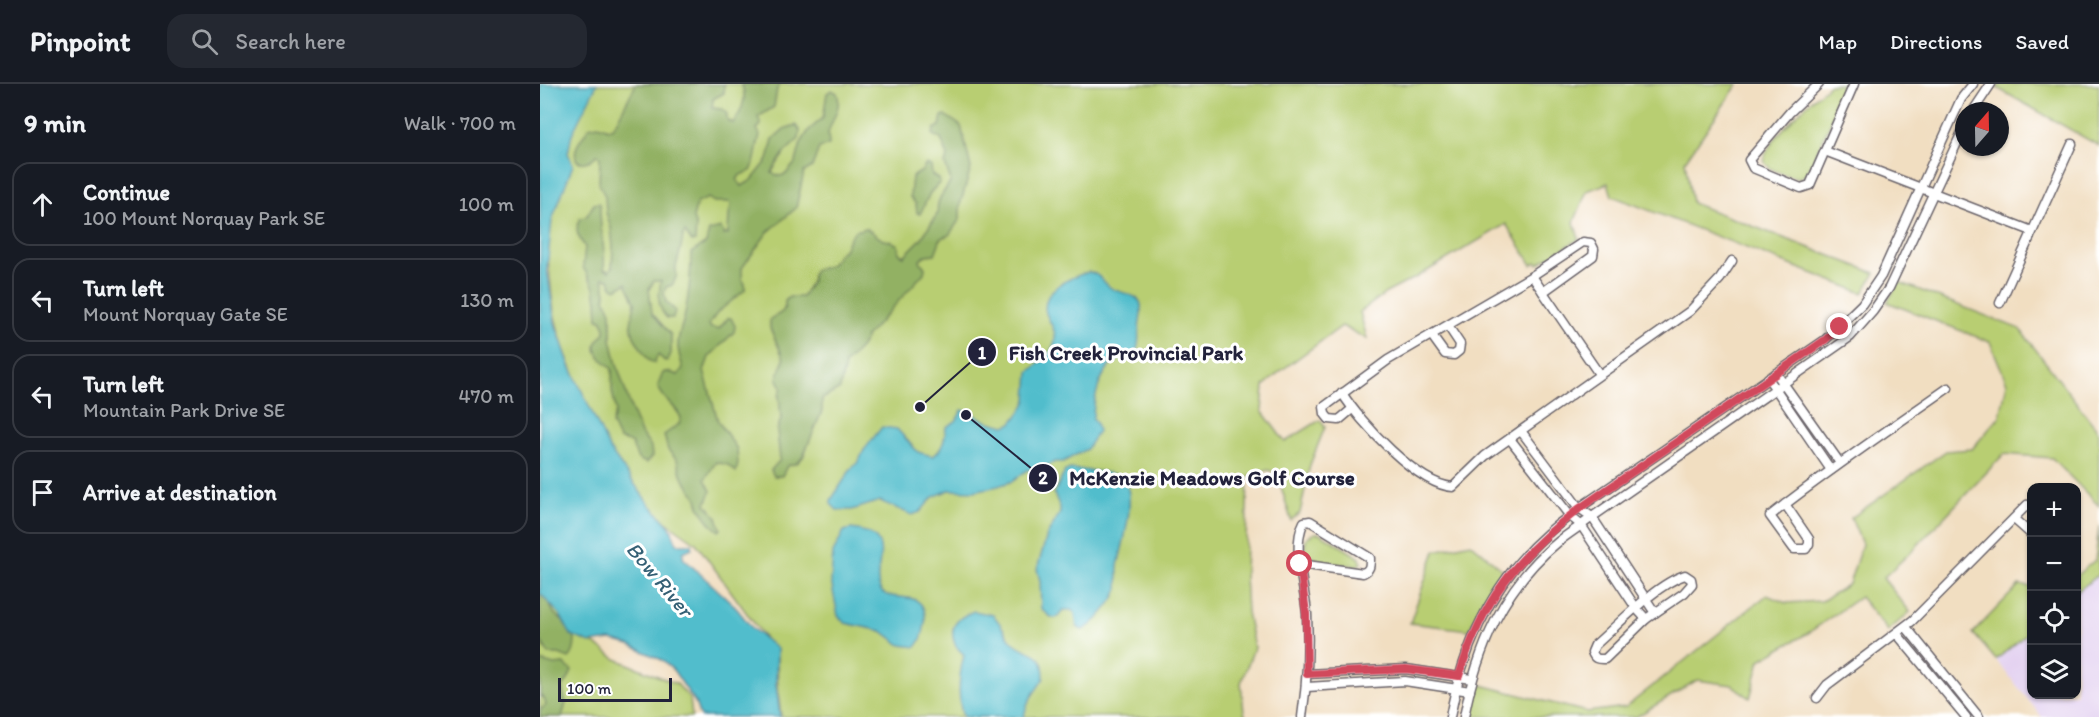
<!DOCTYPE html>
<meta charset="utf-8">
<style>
body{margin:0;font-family:Itim,sans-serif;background:#242831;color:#f1f3f6}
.controls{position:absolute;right:18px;bottom:18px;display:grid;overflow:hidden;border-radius:12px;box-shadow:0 2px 4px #0004}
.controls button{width:54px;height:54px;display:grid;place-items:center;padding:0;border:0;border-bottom:2px solid #363941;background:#171b24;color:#f1f3f6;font:30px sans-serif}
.compass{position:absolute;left:1415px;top:18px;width:54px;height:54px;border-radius:50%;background:#171b24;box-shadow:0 2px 4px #0004;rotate:20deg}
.scale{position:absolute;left:18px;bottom:15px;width:114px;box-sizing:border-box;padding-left:6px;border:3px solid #22223b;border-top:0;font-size:16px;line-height:21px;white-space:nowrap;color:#22223b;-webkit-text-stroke:4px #fff;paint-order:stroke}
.stop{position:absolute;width:18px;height:18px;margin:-14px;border:4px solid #d1495b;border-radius:50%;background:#fff}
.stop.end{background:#d1495b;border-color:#fff;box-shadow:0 2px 6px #0008}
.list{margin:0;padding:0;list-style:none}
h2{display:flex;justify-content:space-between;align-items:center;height:78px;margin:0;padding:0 24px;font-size:26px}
h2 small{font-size:20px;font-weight:400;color:#9ea1a6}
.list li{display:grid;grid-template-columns:39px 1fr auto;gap:18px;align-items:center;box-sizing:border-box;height:84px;margin:0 12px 12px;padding:0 12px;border:2px solid #363941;border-radius:18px}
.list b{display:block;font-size:22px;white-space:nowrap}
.list p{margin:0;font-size:20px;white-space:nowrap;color:#9ea1a6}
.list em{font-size:20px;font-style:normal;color:#9ea1a6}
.icon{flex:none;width:33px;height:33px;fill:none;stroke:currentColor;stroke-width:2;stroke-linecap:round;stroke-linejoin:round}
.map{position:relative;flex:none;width:1559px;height:633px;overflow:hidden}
header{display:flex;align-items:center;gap:36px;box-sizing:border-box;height:84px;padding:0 30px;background:#171b24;border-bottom:2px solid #363941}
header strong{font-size:28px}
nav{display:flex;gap:33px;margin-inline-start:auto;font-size:21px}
.search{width:420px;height:54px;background:#242831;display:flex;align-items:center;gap:15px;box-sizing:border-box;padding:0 21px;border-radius:18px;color:#9ea1a6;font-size:22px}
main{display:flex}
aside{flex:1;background:#171b24}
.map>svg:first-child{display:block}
.built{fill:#e4d3f1}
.green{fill:#b8ce72;stroke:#6d7856;stroke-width:1.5}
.forest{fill:#92b164;stroke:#5a6a50;stroke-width:1.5}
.water{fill:#51bdcc;stroke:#3a7084;stroke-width:1.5}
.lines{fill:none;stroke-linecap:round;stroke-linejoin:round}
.minor-casing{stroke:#6a646a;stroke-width:11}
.minor{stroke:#fff;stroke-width:8}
.route{stroke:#d1495b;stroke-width:8}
.labels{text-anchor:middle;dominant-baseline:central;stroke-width:6;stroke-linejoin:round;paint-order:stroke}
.water-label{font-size:21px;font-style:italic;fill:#356075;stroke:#fff}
.leader{fill:none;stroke:#22223b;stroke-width:2}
.callout-dot{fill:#22223b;stroke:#fff;stroke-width:2}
.mark-label{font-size:18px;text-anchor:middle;font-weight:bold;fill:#fff}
.callout-label{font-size:21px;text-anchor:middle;font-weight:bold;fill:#22223b;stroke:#fff;stroke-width:6;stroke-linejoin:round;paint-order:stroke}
</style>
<header>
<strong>Pinpoint</strong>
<div class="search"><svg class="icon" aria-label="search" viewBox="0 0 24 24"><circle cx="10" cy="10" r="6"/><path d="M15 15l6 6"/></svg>Search here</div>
<nav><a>Map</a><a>Directions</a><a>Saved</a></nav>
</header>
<main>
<aside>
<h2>9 min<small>Walk · 700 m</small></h2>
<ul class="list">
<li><svg class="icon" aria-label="ahead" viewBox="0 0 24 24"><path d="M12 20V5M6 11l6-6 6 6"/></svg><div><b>Continue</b><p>100 Mount Norquay Park SE</p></div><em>100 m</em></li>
<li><svg class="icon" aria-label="left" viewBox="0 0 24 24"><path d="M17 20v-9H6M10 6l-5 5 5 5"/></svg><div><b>Turn left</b><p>Mount Norquay Gate SE</p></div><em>130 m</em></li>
<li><svg class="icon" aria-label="left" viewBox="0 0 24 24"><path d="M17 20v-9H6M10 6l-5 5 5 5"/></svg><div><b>Turn left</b><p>Mountain Park Drive SE</p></div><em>470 m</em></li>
<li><svg class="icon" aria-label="arrive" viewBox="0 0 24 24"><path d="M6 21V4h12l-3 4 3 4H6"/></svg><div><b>Arrive at destination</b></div></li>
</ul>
</aside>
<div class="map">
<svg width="1559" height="633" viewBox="0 0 1559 633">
<rect width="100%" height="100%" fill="#fff"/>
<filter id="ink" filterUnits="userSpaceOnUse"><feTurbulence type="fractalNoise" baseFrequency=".0167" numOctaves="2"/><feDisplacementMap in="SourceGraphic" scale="12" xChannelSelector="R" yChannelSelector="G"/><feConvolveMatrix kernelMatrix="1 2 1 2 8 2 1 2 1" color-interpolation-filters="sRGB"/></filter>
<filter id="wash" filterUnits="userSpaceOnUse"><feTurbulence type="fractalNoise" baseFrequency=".008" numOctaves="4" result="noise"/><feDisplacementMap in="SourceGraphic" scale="24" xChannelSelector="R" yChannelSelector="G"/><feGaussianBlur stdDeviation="1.35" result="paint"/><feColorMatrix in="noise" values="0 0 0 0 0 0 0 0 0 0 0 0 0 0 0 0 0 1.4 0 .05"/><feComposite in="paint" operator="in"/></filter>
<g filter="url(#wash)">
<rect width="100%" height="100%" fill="#f1dec1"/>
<polygon class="built" points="1559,490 1559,633 1502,633 1456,576 1491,546 1492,610 1536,610 1537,508"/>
<g class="green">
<polygon points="20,0 1198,0 1145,77 1152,119 1335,189 1323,209 1072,112 1068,99 1047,107 1034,138 1039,155 998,180 996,178 992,181 966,140 877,193 846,209 820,228 827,255 802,242 738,289 724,302 722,327 745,358 780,336 785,343 770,381 760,429 751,436 737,389 728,386 708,393 705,491 707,528 714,564 701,599 704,628 706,633 241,633 238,605 237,571 156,459 122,435 99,409 68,365 39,303 23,263 14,229 8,174"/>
<path d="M1290 0H1308L1267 90 1259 94C1250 92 1229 87 1225 79 1218 63 1277 11 1290 0Z"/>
<polygon points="1460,0 1559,0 1559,62 1457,4"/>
<polygon points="1359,198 1480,245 1559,348 1559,422 1512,374 1464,370 1374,465 1343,494 1370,528 1348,547 1320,513 1268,549 1220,576 1210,614 1192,601 1157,596 1096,633 930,633 937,600 1047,628 1086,623 1227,511 1246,519 1282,517 1309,500 1322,460 1311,434 1406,367 1432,365 1460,332 1467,299 1450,258 1347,218"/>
<polygon points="1559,442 1559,490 1537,508 1537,491 1555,476"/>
<path d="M775 449H780L820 474 821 479 817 482C799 479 755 481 767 453Z"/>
<polygon points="931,459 964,487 946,512 929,546 870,539 895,467"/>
<polygon points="0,478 41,550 76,575 137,600 150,615 152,633 0,633"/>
<polygon points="1479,501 1491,503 1491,546 1456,576 1433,549"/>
</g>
<g class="forest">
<path d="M96 0H184V9L173 15 172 24 182 25 187 30V36L193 39C202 28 208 12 201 0H240L237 5 234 23 218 33 221 41 217 45 220 51C216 63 217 76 211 87L200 91 197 96 202 102 212 96 228 76 233 55 244 45 256 41 260 46 259 55 245 68 233 86 232 89 240 92 246 90 256 78 261 59 269 46 283 34 287 9 292 6 297 9C302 22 293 34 289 46 287 51 289 55 289 61L279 64 272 83 264 88 256 124 227 149 202 184V195L205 200V206L178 228 169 240 171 244 179 245 188 234H191L195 242 194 248 169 273 164 287 178 337 197 365 198 380 196 388 188 381 176 378 165 395 171 407 166 420 177 433 181 445 179 447 172 441 160 425 156 412 142 393 137 376 128 366 124 351 139 340 141 334C136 321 122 316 118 302 123 285 123 286 138 291L143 284C141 277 138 269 138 261 138 249 143 241 145 230 149 210 151 190 151 169L166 159 169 147 181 144 184 149 183 151 188 150 189 131 191 121 190 118H174L168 114 157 119 153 134 156 142 155 157 152 158 145 148 143 151C142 163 140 167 137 179 133 189 141 187 132 201L126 203 124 209 126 218 135 226 133 234H127C116 223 119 210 121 197H114L109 205 112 229 131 251V269L128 277H125L118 271 114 279 108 276 94 253 91 240 95 218 86 199 76 205 71 201 69 195 63 194 66 209 65 214 71 228V255L77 281 94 333 102 351 111 363 112 372 106 379 98 375 91 359 79 355 72 340 76 327 72 307V285C67 279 54 271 56 261 58 251 72 252 61 236L58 235 57 216 53 201 43 183 45 163C38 153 34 146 40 134L46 133 54 120 59 119 60 122C59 143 66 164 64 185L69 187 72 183 73 163 71 144 66 128 65 112 59 100 60 73 57 71C50 77 46 80 37 77 31 64 43 54 49 43L58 41 69 45 74 42Z"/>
<path d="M405 31 421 42 431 84 420 121V135L409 151 401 154 395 170 386 171 381 174 380 177 385 184 384 189 326 253 321 263 305 280 300 305 282 315V327L263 373 257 379 247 382 242 392H234L231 386 240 376 237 346 241 335 239 311 242 303 237 294 244 275 230 244V235C239 229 246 230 245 217L249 213H262L270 200 274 186 291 181 299 169 304 166 309 155 315 147 326 144 343 156 351 157 358 161 359 169 364 172 381 155 398 129C395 117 404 108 411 97L405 80 408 72 401 55 393 51 394 45 400 42 402 32Z"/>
<polygon points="386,80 391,82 392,91 399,95 400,98 390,109 380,130 377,129 376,120 370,113 372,93 382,87"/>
<path d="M0 502C17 519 3 531 31 539 36 548 37 567 29 574L19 570H9L0 556Z"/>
<polygon points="0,577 14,581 24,580 32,587 28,596 22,603 26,619 22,633 0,633 0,626 6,621 4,614 0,612"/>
</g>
<g class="water">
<polygon points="0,0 57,0 32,50 28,69 33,81 12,136 7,184 15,239 30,282 70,366 106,416 130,443 137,460 152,460 152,464 143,468 143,474 194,521 212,544 237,565 236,600 240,633 160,633 155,618 134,587 124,577 90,561 71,556 50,559 31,551 20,531 0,509"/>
<path d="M549 188C562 190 563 202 575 206 603 215 604 213 599 244 598 251 600 261 596 267 592 275 583 273 576 277 559 287 553 318 553 336L556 339 558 347 547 365 523 378H515L498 385 487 386 473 397 458 402 434 407 409 406 393 413 380 428 372 431 340 417 312 426H297L291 420V416L311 385 319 377 324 366 342 343 357 345 378 368 392 372C403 367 405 354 406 343L416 337 422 326 428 327 446 337 465 342 472 339 483 324 487 316 489 288C499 278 509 275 514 260 518 247 510 241 506 229 500 205 531 193 549 188Z"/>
<path d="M530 385C539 386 574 388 580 392 600 405 582 462 578 482 577 489 579 497 578 505 574 517 554 542 542 546L537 543 535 529 531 526H523L516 534H512L501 525 500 497 497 485 507 451 520 429V423L514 410 525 387Z"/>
<path d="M311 445C361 450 330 484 340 505 348 522 388 500 385 538 384 547 382 557 376 563L361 561 342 547 305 539 298 532 291 497 293 469 304 447Z"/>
<path d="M434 527 453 531C461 539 465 550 473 558 490 573 504 563 504 594 496 607 486 617 484 633H424L422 630C417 610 419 591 424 571 421 567 416 564 415 560 408 542 418 533 434 527Z"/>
</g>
</g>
<g filter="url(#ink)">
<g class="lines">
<defs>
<g id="minor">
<polyline points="1279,0 1250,28 1209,76 1213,84 1261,104 1270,101 1314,0"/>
<polyline points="1433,27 1451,0"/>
<polyline points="1285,67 1492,147"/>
<polyline points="992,192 1059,290"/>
<polyline points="1460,219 1532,60"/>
<polyline points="892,252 905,270 914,271 919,267 920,260 908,242"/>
<polyline points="1236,289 1300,379"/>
<polyline points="1228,294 1291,386"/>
<path d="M802 309C820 338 878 401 913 403L945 372 1150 227 1180 195 1192 177"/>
<polyline points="812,325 799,336 789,335 785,330 784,323 848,276 992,192 1043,158 1051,159 1054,165 1053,172 1003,208"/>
<polyline points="981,347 1039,424 1052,433 1115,529"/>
<polyline points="970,355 1030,432 1041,441 1096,524 1106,535"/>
<path d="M1245 420 1269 455V460L1266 465H1254L1230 432C1287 387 1348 346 1408 304"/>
<polyline points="1474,435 1492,451"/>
<path d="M760 480 823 489C830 486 830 482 830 474L770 437 764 438C751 462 765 503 767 530 769 565 767 599 762 633"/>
<path d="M1145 491 1151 495 1152 500 1144 509 1106 535 1065 575C1058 575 1055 576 1052 568L1055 561C1078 541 1116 500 1145 491Z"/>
<polyline points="1366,543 1439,633"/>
<polyline points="1357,550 1426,633"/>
<polyline points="767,590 866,585 932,595"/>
<polyline points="767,603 865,597 930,607"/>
<polyline points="1277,614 1287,601 1372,537 1487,421 1492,425"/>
<path d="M910 633C923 562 952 498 1007 450 1017 440 1029 433 1039 424L1285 256 1322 220 1341 192 1421 15 1433 0"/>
<path d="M924 633C937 565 963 503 1018 458 1029 449 1041 442 1052 433L1310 253 1333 227 1349 204 1424 44"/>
</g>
</defs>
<use href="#minor" class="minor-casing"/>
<use href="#minor" class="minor"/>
</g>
</g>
<g class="lines" filter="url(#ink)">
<path class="route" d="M760 480 766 530 767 590 866 585 919 592C942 516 977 472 1040 424L1285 256 1300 243"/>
</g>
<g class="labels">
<g class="water-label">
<text transform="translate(120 495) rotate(50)">Bow River</text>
</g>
</g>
<path class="leader" d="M380 323L442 268M426 331L503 394"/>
<g class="callout-dot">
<circle cx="380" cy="323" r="6"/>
<circle cx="426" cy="331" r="6"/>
<circle cx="442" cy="268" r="15"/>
<circle cx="503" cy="394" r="15"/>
</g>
<g class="mark-label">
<text x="442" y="275">1</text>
<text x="503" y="400">2</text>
</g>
<g class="callout-label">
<text x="586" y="276">Fish Creek Provincial Park</text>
<text x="672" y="401">McKenzie Meadows Golf Course</text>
</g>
</svg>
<div class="controls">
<button>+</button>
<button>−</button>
<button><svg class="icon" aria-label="locate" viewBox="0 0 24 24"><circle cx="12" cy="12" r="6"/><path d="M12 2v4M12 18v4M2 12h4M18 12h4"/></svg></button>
<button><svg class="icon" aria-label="layers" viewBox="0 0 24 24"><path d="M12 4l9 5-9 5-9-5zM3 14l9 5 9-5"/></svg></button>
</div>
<svg class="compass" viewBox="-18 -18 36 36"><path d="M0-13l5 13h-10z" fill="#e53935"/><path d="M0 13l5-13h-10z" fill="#9ea1a6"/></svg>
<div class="scale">100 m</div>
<div class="stop" style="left:760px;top:480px"></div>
<div class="stop end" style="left:1300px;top:243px"></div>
</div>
</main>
